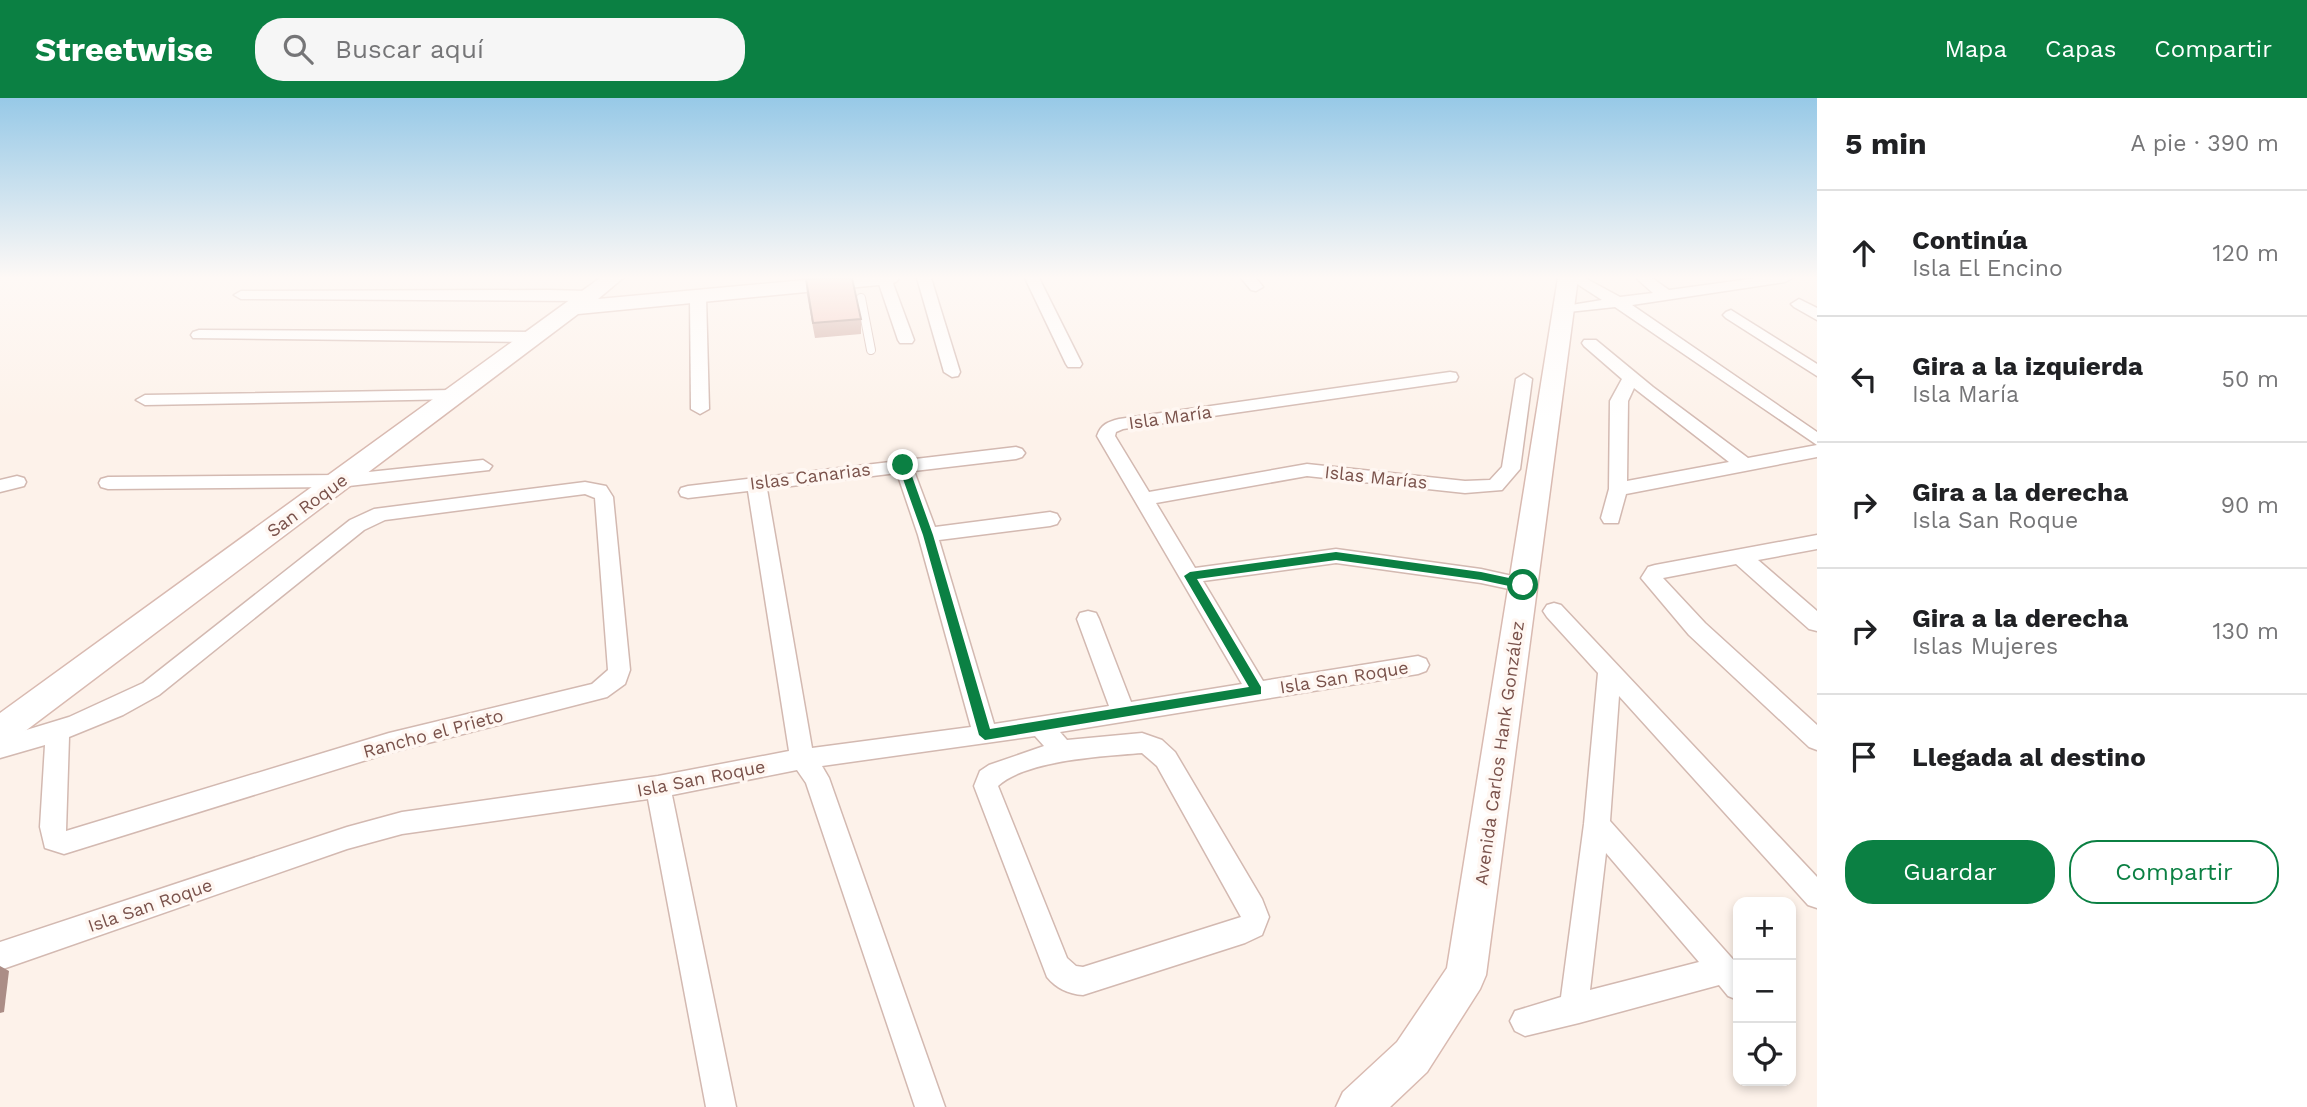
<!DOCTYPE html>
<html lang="es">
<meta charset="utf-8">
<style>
body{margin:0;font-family:"Work Sans",sans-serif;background:#f6f6f6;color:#202124}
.controls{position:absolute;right:21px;bottom:21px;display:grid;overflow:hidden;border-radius:14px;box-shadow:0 4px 10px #0003}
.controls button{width:63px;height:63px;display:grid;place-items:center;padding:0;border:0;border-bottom:2px solid #e0e0e0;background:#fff;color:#202124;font:35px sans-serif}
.stop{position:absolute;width:21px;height:21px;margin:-16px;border:5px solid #0b8043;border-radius:50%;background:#fff}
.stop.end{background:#0b8043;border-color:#fff;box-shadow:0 2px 7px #0008}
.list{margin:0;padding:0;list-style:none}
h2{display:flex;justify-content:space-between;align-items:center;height:91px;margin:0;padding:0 28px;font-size:30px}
h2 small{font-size:23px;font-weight:400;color:#757577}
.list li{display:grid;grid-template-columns:46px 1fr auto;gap:21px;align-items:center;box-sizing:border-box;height:126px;padding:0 28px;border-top:2px solid #e0e0e0}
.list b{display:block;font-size:26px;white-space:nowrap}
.list p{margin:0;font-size:23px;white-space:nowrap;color:#757577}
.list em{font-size:23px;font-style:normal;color:#757577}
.actions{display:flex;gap:14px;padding:21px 28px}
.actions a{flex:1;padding:16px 0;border:2px solid #0b8043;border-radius:28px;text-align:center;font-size:24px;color:#0b8043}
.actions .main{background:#0b8043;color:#fff}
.icon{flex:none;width:38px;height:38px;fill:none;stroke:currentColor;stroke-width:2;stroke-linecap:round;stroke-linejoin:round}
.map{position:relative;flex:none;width:1817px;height:1009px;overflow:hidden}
header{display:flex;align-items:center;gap:42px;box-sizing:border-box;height:98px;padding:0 35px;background:#0b8043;color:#fff}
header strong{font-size:33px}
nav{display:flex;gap:38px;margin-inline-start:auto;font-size:24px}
.search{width:490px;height:63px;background:#f6f6f6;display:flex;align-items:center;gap:18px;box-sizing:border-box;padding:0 24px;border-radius:28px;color:#757577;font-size:26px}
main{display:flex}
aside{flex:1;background:#fff}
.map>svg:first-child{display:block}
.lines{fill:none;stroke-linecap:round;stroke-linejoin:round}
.lane-casing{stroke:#d3b9b1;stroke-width:10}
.street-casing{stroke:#d3b9b1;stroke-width:3}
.secondary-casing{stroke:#d9bab1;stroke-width:3}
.lane{stroke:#fff;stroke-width:8}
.street{fill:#fff;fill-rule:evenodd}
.secondary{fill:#fff;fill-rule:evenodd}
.wall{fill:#d2aea5}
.shaded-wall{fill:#ab8d86}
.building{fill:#f4cac0;stroke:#ab8d86;stroke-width:2}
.route{fill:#0b8043}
.labels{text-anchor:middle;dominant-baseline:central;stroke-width:7;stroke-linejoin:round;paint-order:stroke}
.street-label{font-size:18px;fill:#7a524b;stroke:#fff7f2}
</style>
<header>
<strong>Streetwise</strong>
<div class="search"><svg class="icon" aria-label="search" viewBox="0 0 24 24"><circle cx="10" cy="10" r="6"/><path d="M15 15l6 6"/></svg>Buscar aquí</div>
<nav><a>Mapa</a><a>Capas</a><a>Compartir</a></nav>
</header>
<main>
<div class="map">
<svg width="1817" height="1009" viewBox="0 0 1817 1009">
<rect width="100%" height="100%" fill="#fdf2ea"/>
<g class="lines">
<defs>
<polyline id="lane" points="861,200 871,252"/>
<g id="street">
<polygon points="877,180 891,180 914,242 912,245 900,245 898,242"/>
<polygon points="917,180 931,180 960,274 958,278 952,279 944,274"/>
<polygon points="1025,180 1039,180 1082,266 1080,269 1068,269 1066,266"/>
<polygon points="1241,180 1256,180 1263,189 1256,193 1251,192"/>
<path d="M1568 180H1585L1620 199 1653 195 1636 180H1652L1669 192 1757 180H1792L1785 184 1632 207 1817 334V359L1626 396 1618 425H1604L1601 420 1609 391 1610 303 1622 281 1584 248 1582 245 1584 242H1596L1653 289 1748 360 1817 347 1615 209 1559 215 1556 212 1559 209 1602 202ZM1634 290 1729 364 1627 383 1628 303Z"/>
<polygon points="548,192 587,193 595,198 587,203 241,201 234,197 241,193"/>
<polygon points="698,193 706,198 709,311 700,316 691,311 690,198"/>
<polygon points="1799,201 1817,210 1817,222 1794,209 1791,206"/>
<polygon points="1731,212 1817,266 1817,278 1726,220 1723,217 1726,214"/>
<polygon points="199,232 531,234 539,239 531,244 193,240 191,237 193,234"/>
<path d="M1450 274 1456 275 1458 279 1456 283 1123 331 1116 334 1115 338 1149 394 1307 366 1465 383 1490 382 1502 369 1516 281 1524 276 1532 281 1520 371 1502 392 1465 395 1307 378 1156 405 1195 470 1336 451 1481 471 1530 482 1533 487 1530 492 1523 494 1481 485 1336 465 1203 483 1263 583 1418 558 1426 561 1429 567 1426 573 1418 576 1060 634 1067 642 1142 635 1162 642 1175 654 1262 801 1269 819 1262 837 1245 845 1083 897C1068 896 1056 890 1047 879L974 688 980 673 989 667 1044 648 1035 638 822 668 829 680 945 1009H915L806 685 797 672 672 697 736 1009H706L648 701 402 736 347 751 0 872V844L347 729 402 714 658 678 789 653 748 393 688 400 681 398 679 394 681 390 688 388 1016 349 1022 351 1025 355 1022 359 1016 361 914 373 935 429 1050 414 1057 416 1060 421 1057 426 1050 428 939 442 994 626 1109 608 1077 521 1080 515 1088 513 1096 515 1099 521 1131 604 1242 586 1097 338C1101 326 1108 324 1119 321ZM897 375 918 437 971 629 812 650 767 391ZM1142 655 1157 668 1241 819 1083 869 1076 868 1067 860 998 688C1026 662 1104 658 1142 655Z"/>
<polygon points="454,292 460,293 462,297 460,301 145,307 136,302 145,297"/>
<polygon points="483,362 492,368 489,372 340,389 108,391 101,389 99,385 101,381 108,379 340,377"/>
<polygon points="17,378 24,380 26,384 24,388 0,394 0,382"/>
<path d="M585 384 606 388 613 399 630 572 625 586 607 599 389 655 64 756 45 750 40 729 45 647 0 660V640L69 619 143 585 350 422 374 411ZM585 396 595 400 608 572 592 586 389 635 66 733 69 639 123 617 159 597 364 432 385 422Z"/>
<polygon points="1817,437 1817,451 1758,462 1817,513 1817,533 1809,531 1736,466 1663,480 1705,525 1817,627 1817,652 1809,649 1689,537 1641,480 1648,469 1655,467"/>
<path d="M1554 505 1561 507 1817 779V810L1808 807 1619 598 1610 723 1738 867V902L1728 898 1719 887 1579 925 1525 938 1515 933 1510 923 1515 913 1561 899 1584 726 1598 575 1547 519 1543 513 1547 507ZM1606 755 1699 864 1590 892Z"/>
</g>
<g id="secondary">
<polygon points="600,180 623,180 598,201 827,180 899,180 896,184 889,186 578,216 12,643 0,647 0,615"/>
<polygon points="1558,180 1578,180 1486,877 1480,891 1427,974 1390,1009 1336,1009 1343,994 1397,944 1447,870"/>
</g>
</defs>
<use href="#lane" class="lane-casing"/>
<use href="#street" class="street-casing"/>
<use href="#secondary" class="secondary-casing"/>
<use href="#lane" class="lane"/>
<use href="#street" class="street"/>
<use href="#secondary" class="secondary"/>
</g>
<polygon class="wall" points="806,181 861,221 861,236 815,240 807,197"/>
<polygon class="shaded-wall" points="0,868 9,873 4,914 0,915"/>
<polygon class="building" points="823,180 852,180 861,221 813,225 806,181"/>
<linearGradient id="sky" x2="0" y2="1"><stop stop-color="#97c9e7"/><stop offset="0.56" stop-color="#fef9f6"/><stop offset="1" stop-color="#fef9f6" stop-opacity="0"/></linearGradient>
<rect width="1817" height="321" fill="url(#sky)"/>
<polygon class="route" points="903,363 908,367 933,437 990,631 1249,589 1184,478 1190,474 1336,454 1481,474 1523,483 1529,487 1523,491 1481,482 1336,462 1197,481 1261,589 1261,596 985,642 979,637 923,437 898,367"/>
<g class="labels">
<g class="street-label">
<text transform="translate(1170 319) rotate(-8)">Isla María</text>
<text transform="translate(810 378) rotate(-7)">Islas Canarias</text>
<text transform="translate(1376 379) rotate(6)">Islas Marías</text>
<text transform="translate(307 407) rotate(-36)">San Roque</text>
<text transform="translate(1344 579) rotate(-9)">Isla San Roque</text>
<text transform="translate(433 635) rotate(-15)">Rancho el Prieto</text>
<text transform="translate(1499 655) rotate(-82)">Avenida Carlos Hank González</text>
<text transform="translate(701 680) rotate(-11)">Isla San Roque</text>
<text transform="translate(150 807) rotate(-19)">Isla San Roque</text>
</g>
</g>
</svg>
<div class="controls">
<button>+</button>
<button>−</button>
<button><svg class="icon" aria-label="locate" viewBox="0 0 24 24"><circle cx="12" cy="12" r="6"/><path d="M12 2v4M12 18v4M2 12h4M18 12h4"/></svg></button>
</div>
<div class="stop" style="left:1523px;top:487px"></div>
<div class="stop end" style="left:903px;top:367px"></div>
</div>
<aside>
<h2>5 min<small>A pie · 390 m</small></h2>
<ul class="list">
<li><svg class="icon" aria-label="ahead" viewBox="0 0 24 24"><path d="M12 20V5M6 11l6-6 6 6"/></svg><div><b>Continúa</b><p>Isla El Encino</p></div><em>120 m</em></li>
<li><svg class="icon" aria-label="left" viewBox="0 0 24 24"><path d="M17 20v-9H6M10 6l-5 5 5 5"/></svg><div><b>Gira a la izquierda</b><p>Isla María</p></div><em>50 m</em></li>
<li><svg class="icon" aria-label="right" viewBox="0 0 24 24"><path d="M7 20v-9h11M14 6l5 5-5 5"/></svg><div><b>Gira a la derecha</b><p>Isla San Roque</p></div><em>90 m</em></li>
<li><svg class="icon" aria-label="right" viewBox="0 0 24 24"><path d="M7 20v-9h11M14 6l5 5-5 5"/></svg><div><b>Gira a la derecha</b><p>Islas Mujeres</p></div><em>130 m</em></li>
<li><svg class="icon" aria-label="arrive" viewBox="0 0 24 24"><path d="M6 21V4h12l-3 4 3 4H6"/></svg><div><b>Llegada al destino</b></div></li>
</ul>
<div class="actions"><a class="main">Guardar</a><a>Compartir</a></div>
</aside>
</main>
